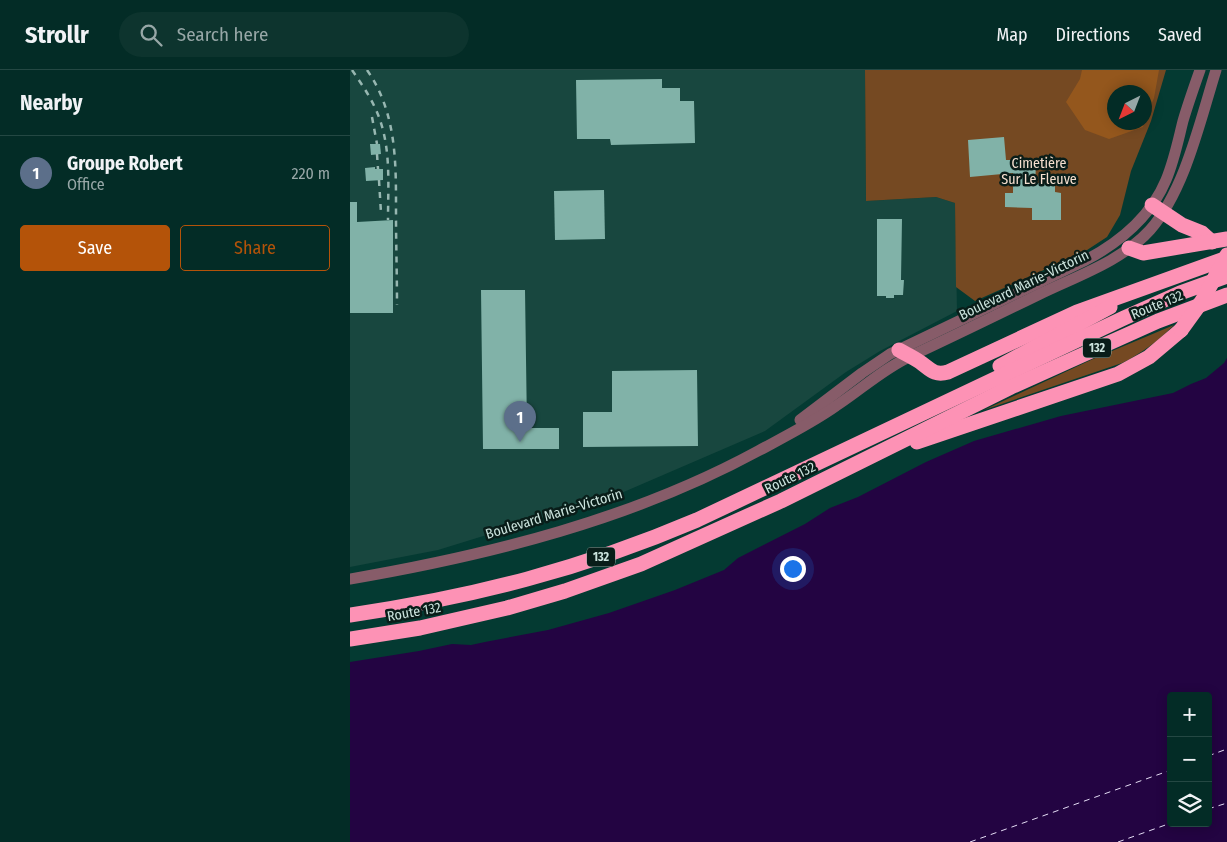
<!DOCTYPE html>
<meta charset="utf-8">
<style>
body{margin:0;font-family:"Fira Sans Condensed",sans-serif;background:#0d342e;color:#f1f3f6}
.controls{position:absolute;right:15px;bottom:15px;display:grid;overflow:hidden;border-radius:5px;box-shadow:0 2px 12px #0003}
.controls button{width:45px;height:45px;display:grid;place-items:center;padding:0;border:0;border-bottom:1px solid #244843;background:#032c26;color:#f1f3f6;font:25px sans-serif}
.compass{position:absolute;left:757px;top:15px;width:45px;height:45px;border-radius:50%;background:#032c26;box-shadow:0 2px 12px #0003;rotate:222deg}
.you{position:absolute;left:442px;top:498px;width:18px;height:18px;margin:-12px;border:4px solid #fff;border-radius:50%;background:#1a73e8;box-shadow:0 0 0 8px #1a73e833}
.badge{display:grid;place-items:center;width:32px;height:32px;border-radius:50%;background:#b45309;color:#fff;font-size:16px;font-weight:700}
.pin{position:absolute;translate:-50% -41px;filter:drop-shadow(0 1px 2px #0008)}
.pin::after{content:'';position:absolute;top:26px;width:18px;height:15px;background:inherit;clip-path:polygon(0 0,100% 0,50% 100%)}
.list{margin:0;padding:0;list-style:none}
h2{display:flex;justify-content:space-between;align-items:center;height:65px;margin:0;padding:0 20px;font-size:21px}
h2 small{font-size:16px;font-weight:400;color:#97a7a7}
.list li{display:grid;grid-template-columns:32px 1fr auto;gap:15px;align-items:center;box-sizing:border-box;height:75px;padding:0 20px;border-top:1px solid #244843}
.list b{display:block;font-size:19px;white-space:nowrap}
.list p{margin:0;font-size:16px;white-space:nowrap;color:#97a7a7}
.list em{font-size:16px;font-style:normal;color:#97a7a7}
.actions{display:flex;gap:10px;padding:15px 20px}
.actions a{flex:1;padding:11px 0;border:1px solid #b45309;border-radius:5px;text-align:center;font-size:18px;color:#b45309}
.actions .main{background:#b45309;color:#fff}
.icon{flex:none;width:28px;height:28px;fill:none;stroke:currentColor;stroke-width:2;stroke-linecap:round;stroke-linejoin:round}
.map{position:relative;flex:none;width:877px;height:772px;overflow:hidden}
header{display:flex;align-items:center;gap:30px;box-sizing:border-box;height:70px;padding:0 25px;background:#032c26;border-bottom:1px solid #244843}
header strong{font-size:24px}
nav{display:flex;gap:28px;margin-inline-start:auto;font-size:18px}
.search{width:350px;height:45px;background:#0d342e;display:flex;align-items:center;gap:12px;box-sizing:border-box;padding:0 18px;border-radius:28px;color:#97a7a7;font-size:19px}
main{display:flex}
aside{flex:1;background:#032c26}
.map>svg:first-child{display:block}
.built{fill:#18473f}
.green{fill:#754922;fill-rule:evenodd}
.forest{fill:#94571d}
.water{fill:#230442;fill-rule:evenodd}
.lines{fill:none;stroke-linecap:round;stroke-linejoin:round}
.ferry{stroke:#e5def5;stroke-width:1;stroke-dasharray:6 5;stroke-linecap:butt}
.building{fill:#81b2a8}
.tertiary{stroke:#875c69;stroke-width:11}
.motorway{stroke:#fd92b5;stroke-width:15}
.rail{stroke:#97b7b1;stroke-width:2.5;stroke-dasharray:6 6;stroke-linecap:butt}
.motorway-bridge{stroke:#fd92b5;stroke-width:15}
.labels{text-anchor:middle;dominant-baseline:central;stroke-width:5;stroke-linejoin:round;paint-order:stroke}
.shield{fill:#091d19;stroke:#91a8a2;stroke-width:1}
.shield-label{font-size:12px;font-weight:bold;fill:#cbe3dd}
.park-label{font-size:14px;fill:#f5dfcf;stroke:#091d19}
.street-label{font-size:14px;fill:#cbe3dd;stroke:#091d19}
</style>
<header>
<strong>Strollr</strong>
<div class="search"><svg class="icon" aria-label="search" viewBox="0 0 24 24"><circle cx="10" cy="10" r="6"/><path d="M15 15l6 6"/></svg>Search here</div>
<nav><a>Map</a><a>Directions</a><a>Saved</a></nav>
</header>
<main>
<aside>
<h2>Nearby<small></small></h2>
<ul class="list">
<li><span class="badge" style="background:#5c6f8a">1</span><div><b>Groupe Robert</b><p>Office</p></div><em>220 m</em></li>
</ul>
<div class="actions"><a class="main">Save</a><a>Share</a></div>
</aside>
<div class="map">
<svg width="877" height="772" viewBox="0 0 877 772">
<rect width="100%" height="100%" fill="#043a32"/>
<polygon class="built" points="0,0 515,0 516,131 586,127 605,133 607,241 530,281 496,302 415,361 269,424 88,480 0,497"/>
<g class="green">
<path d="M515 0H816L801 51 781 101 770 145 757 167 734 182 625 231 606 217 605 133 586 127 516 131ZM764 22H794V52H764Z"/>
<path d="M824 255C808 271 792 283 772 293L634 340 743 289Z"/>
</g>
<polygon class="forest" points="732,0 809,0 804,28 794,52 794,22 764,22 764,52 794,52 793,57 759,69 735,60 716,32 730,9"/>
<path class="water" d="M877 288V772H0V592L69 581 102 574 121 575 135 572 198 560 259 543 325 520 374 500 388 488 455 454 480 438 508 427 576 392 624 371 711 346 823 323 841 314 856 308 874 293ZM821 626H858V753H821Z"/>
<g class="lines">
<g class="ferry">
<polyline points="858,686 877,679"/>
<polyline points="858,739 877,733"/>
<polyline points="620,772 821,700"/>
<polyline points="768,772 821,753"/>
</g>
</g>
<g class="building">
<polygon points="312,9 312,18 330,18 330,31 344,31 345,73 261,75 260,69 227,69 226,10"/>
<polygon points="654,67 656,90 676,90 676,96 686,96 685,113 705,113 705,122 711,123 711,150 682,150 682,138 655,137 655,123 663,123 663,103 620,107 618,70"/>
<polygon points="20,74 30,74 31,84 21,85"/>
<polygon points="25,97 25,99 33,99 33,110 16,111 15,98"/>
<polygon points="254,120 255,169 205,170 204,121"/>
<polygon points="0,132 7,132 7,152 43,150 43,243 0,243"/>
<polygon points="527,149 552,149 551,210 554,210 553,225 544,225 544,228 536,228 536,226 527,226"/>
<polygon points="131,220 175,220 177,358 209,358 209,379 133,379"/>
<polygon points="347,300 348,376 233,377 233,342 262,342 262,301"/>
</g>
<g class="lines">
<g class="tertiary">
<path d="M450 350 512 303 540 284 736 190C770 172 801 146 816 110 824 91 828 71 833 51 838 34 844 17 850 0"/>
<path d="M0 509C140 485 283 449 408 381 434 367 462 353 486 336 512 319 533 299 561 286 604 266 647 245 690 224 727 206 772 191 800 160 835 120 850 51 866 0"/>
</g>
<g class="motorway">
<polyline points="802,135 832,155 852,163 862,172"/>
<polyline points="779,178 793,183 877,169"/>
<path d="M549 280C556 284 563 287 570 292 580 299 584 306 598 302L727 242 877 188"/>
<polyline points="650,296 760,237"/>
<polyline points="567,372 768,304 799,287 831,260"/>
<path d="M0 545C124 527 232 499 347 450L774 248 830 223 877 206"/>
<polyline points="0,569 70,558 157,538 215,521 291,494 431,431 661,317 808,251 877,225"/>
</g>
<g class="rail">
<path d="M2 0C13 16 24 32 30 50 41 82 38 117 38 150"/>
<path d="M17 0C47 43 46 93 46 143 46 174 47 204 47 235"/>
<polyline points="22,47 27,74"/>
<polyline points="27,84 28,99"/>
<polyline points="29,110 31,143"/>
</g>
<polyline class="motorway-bridge" points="831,260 852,231 877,185"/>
</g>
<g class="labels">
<g class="shield">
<rect x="733" y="268.5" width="28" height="19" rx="4"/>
<rect x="237" y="477.5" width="28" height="19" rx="4"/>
</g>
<g class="shield-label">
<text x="747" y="278">132</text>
<text x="251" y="487">132</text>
</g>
<g class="park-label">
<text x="689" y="93">Cimetière<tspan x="689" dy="16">Sur Le Fleuve</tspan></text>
</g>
<g class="street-label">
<text transform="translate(674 215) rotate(-26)">Boulevard Marie-Victorin</text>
<text transform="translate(807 235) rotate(-22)">Route 132</text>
<text transform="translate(440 408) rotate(-26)">Route 132</text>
<text transform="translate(204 444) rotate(-17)">Boulevard Marie-Victorin</text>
<text transform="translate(64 542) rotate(-10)">Route 132</text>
</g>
</g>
</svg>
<div class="controls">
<button>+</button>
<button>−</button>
<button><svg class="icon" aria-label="layers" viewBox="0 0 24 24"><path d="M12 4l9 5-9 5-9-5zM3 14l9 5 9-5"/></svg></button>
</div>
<svg class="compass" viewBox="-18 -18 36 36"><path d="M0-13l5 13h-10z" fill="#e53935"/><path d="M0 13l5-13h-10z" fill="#97a7a7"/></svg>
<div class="you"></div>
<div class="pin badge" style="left:170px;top:372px;background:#5c6f8a">1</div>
</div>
</main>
